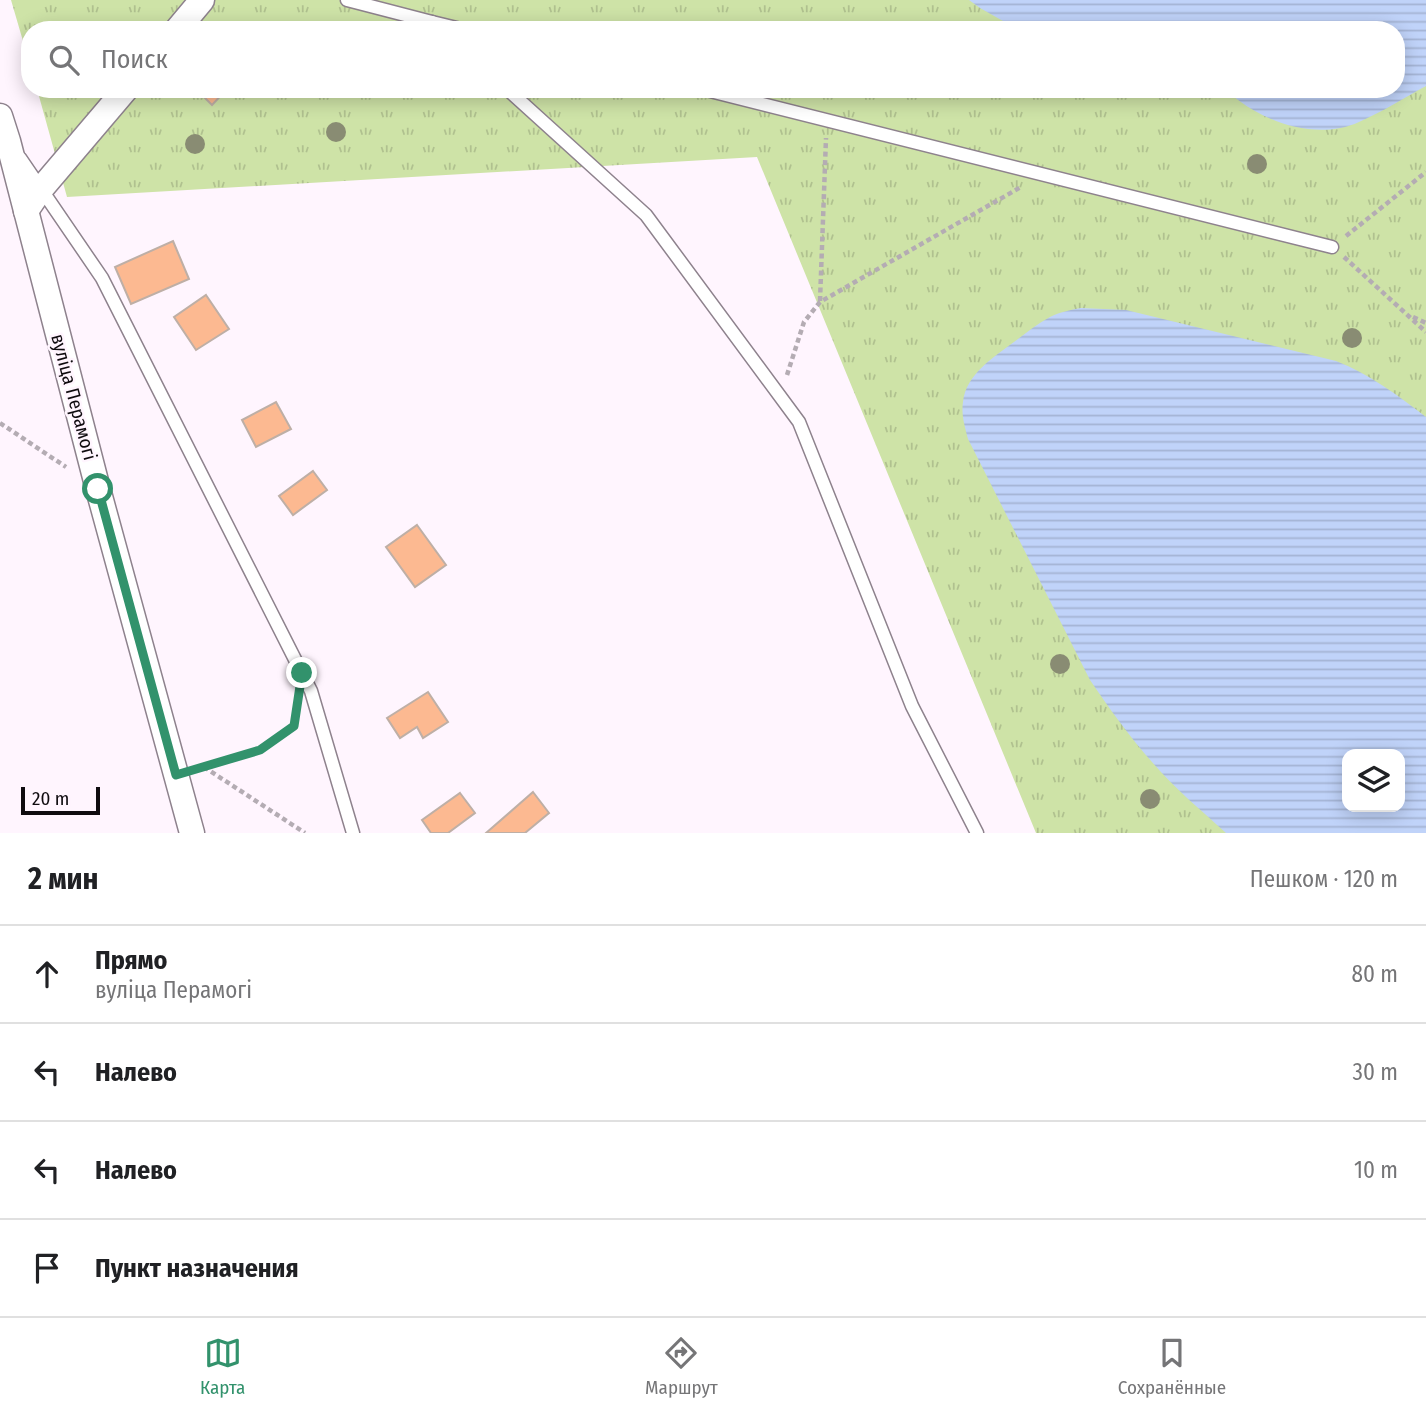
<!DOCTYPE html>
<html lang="ru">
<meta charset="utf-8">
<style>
body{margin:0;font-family:"Fira Sans Condensed",sans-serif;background:#f2f2f2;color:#202124}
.controls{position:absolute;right:21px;bottom:21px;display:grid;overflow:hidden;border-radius:14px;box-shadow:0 4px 18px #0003}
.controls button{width:63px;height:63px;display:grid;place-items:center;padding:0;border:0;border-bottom:2px solid #e0e0e0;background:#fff;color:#202124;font:35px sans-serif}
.scale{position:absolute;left:21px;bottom:18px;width:79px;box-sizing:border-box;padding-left:7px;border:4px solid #0f0b0f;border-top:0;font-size:19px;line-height:24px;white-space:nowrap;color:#0f0b0f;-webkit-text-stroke:5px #fff5fe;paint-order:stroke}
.stop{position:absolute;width:21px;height:21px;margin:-16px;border:5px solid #32926c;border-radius:50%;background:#fff}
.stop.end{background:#32926c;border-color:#fff;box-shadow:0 2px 7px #0008}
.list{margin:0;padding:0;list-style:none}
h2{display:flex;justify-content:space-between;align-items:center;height:91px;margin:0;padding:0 28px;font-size:30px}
h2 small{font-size:23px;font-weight:400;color:#757577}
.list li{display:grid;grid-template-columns:46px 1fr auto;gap:21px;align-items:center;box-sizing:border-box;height:98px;padding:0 28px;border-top:2px solid #e0e0e0}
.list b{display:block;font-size:26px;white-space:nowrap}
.list p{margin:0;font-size:23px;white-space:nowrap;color:#757577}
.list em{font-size:23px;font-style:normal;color:#757577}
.icon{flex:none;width:38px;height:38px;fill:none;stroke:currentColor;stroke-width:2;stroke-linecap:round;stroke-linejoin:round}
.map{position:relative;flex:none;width:1426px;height:833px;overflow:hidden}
.search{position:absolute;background:#fff;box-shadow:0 4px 18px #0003;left:21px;right:21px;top:21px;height:77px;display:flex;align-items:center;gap:18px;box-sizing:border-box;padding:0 24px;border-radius:28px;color:#757577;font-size:26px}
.sheet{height:483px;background:#fff}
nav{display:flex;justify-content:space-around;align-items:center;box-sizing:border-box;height:98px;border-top:2px solid #e0e0e0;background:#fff;font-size:19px;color:#757577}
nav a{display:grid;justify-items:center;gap:4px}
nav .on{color:#32926c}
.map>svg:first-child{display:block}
.grass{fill:url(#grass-tufts);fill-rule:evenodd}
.water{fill:url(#water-rules);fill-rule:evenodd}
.building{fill:#fcb991;stroke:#beafa6;stroke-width:2}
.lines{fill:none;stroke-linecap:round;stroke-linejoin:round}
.lane-casing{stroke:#8e828d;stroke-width:15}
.street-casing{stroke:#8e828d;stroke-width:27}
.path{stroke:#b4acb3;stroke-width:4.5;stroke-dasharray:5 3.5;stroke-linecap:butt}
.lane{stroke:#fff;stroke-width:12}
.street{stroke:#fff;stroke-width:24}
.tree{fill:#898c73}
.route{stroke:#32926c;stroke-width:9}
.labels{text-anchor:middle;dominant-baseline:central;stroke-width:5;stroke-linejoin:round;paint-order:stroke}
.street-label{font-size:19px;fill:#0f0b0f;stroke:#fff5fe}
</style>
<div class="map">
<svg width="1426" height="833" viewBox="0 0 1426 833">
<defs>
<pattern id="grass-tufts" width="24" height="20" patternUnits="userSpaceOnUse" patternTransform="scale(1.75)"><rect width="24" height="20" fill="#cee3a7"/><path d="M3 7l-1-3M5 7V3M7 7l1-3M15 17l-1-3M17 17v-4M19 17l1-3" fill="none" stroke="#b0c18f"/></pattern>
<pattern id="water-rules" width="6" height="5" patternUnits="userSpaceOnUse" patternTransform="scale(1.75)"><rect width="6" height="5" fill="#c0d3f9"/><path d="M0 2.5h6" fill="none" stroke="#a4b4d4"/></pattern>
</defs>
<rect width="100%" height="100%" fill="#fff5fe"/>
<path class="grass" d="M11 0H1426V833H1036L757 157 67 197 37 89H1396V30H30V65ZM1347 754H1400V807H1347Z"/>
<g class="water">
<path d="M969 0H1426V86C1404 98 1382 112 1359 122 1326 137 1286 129 1255 111 1244 105 1234 97 1224 89H1396V30H1019L980 8Z"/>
<path d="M1081 308 1126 310 1336 361C1370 374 1397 395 1426 417V833H1226C1201 810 1174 788 1152 762 1129 736 1109 708 1090 680L968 439C965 427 961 415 963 402 966 374 994 357 1014 342 1026 333 1037 324 1050 317 1060 312 1070 310 1081 308ZM1347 754H1400V807H1347Z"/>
</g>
<g class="building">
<polygon points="196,89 227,89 212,105"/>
<polygon points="173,241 189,279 131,304 115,267"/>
<polygon points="206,295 229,329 196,350 174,317"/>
<polygon points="276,402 291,429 256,447 242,420"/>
<polygon points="313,471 327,490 293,515 279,496"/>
<polygon points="417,525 446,565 415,587 386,547"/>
<polygon points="428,692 448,722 423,738 417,727 400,738 387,718"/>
<polygon points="533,792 549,813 525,833 486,833"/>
<polygon points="460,793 475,813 448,833 431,833 422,820"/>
</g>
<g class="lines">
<defs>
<g id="lane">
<polyline points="347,0 432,22 441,30"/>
<polyline points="432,22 465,30"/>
<polyline points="507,89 646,215 799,422 912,706 977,833"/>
<polyline points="702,89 1332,247"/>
<polyline points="20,158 102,278 311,691 353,833"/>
</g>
<g id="street">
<polyline points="177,30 202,0"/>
<polyline points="0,116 8,141 98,489 192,833"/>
<polyline points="26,211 41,189 126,89"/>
</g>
</defs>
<use href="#lane" class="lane-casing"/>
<use href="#street" class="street-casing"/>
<g class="path">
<polyline points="1346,236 1426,172"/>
<polyline points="1344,257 1426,332"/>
<polyline points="820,301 826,138"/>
<polyline points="1413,317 1426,323"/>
<polyline points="787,375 804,322 820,302 1021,187"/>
<polyline points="0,423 66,467"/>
<polyline points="204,767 305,833"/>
<polyline points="200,768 260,750 294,726 296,712"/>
</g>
<use href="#lane" class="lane"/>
<use href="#street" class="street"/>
</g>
<g class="tree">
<circle cx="336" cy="132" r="10"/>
<circle cx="195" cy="144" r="10"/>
<circle cx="1257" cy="164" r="10"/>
<circle cx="1352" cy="338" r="10"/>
<circle cx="1060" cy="664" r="10"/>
<circle cx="1150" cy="799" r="10"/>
</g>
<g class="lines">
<polyline class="route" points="98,489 176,775 260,750 294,726 302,673"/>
</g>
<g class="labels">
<g class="street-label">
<text transform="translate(74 397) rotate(75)">вуліца Перамогі</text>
</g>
</g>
</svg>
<div class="controls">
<button><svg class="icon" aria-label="layers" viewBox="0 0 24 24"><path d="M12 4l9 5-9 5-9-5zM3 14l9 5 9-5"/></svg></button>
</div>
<div class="scale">20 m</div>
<div class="stop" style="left:98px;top:489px"></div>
<div class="stop end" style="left:302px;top:673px"></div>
<div class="search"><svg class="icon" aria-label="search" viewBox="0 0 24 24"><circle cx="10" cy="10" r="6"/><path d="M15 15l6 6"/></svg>Поиск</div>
</div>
<section class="sheet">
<h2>2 мин<small>Пешком · 120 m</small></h2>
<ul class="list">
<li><svg class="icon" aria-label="ahead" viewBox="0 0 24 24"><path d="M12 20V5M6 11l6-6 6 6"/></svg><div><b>Прямо</b><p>вуліца Перамогі</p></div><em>80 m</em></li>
<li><svg class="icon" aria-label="left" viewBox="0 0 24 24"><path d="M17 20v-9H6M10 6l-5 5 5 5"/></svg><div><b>Налево</b></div><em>30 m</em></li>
<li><svg class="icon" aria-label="left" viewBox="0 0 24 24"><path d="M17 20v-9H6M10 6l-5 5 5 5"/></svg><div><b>Налево</b></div><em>10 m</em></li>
<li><svg class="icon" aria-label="arrive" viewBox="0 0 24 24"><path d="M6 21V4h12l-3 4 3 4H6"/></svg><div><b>Пункт назначения</b></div></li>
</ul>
</section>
<nav>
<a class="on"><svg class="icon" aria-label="map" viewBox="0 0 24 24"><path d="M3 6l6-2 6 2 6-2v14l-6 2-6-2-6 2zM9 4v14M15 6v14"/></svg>Карта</a>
<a><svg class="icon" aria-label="directions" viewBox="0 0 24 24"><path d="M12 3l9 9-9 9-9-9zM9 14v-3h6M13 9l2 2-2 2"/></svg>Маршрут</a>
<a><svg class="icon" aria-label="saved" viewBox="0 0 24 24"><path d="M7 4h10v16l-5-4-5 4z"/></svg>Сохранённые</a>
</nav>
